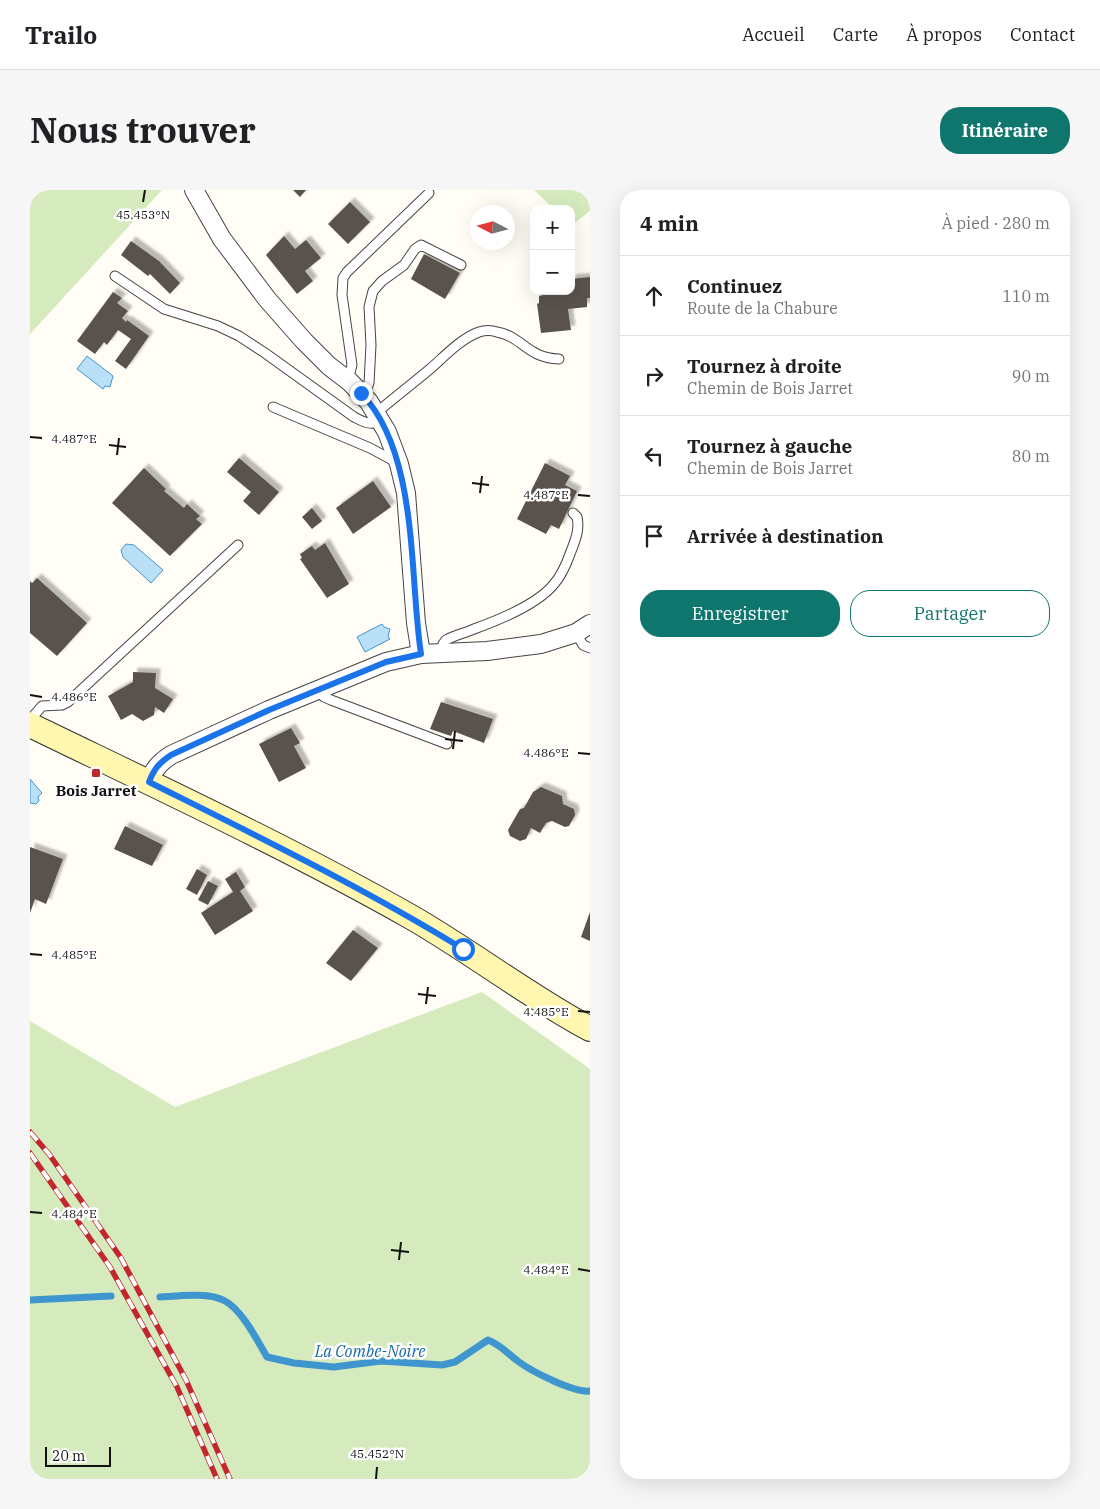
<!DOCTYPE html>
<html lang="fr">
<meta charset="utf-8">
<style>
body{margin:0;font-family:"IBM Plex Serif",serif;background:#f6f6f6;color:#202124}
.controls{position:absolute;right:15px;top:15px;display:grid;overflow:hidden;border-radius:10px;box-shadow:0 5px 20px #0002}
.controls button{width:45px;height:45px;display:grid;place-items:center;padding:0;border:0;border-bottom:1px solid #e0e0e0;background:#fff;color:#202124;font:25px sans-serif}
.compass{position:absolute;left:440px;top:15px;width:45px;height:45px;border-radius:50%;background:#fff;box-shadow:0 5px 20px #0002;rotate:276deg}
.scale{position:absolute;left:15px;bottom:12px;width:66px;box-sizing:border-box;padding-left:5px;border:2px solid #111;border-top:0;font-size:14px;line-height:18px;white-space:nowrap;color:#111;-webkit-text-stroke:4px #fff;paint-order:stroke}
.stop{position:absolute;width:15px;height:15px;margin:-11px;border:4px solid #1a73e8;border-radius:50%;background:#fff}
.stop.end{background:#1a73e8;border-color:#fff;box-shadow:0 1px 5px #0008}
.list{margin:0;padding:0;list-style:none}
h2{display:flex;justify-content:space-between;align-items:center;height:65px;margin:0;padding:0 20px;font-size:21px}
h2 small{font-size:16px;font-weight:400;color:#757577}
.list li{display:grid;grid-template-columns:32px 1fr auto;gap:15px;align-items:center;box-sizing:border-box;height:80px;padding:0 20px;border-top:1px solid #e0e0e0}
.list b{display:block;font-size:19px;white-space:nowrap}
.list p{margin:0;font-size:16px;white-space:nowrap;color:#757577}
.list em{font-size:16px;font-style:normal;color:#757577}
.actions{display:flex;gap:10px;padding:15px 20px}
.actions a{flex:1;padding:11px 0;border:1px solid #0f766e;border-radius:20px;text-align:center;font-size:18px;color:#0f766e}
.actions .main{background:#0f766e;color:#fff}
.icon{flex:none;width:28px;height:28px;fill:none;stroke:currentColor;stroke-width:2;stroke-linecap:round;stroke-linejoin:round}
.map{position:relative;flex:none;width:560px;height:1289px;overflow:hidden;border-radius:20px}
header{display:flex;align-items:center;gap:30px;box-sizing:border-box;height:70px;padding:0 25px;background:#fff;border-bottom:1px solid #e0e0e0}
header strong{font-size:24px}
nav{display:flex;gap:28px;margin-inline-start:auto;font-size:18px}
.intro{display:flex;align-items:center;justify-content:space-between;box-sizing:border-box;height:120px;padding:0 30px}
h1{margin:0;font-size:35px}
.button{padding:12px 22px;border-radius:20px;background:#0f766e;color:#fff;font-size:18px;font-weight:700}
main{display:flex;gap:30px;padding:0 30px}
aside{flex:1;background:#fff;border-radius:20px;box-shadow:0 5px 20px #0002}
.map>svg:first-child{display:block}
.green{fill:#d5ebbd}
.water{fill:#b9e0f7;stroke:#3f96cf}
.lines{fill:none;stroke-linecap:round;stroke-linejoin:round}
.stream{stroke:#3f96cf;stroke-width:7}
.building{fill:#5a524d;filter:url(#shadow)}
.service-casing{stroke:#444;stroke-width:11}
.minor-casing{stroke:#444;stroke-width:20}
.secondary-casing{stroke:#333;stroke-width:26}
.service{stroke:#fff;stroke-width:9}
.minor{stroke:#fff;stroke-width:18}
.secondary{stroke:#fff6b0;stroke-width:24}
.rail-casing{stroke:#c4262e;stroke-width:5.5}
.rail{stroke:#fff;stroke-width:4;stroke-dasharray:11;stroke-linecap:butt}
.route{stroke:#1a73e8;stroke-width:6}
.ticks{fill:none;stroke:#111;stroke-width:2}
.poi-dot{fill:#c4262e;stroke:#fff;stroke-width:2}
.labels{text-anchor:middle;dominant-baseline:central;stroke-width:5;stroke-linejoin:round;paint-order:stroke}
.poi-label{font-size:15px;font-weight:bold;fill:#111;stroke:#fff}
.water-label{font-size:16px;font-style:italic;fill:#1768a6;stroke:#fff}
.ticks-label{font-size:12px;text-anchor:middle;fill:#111;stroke:#fff;stroke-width:5;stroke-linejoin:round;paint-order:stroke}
</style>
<header>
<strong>Trailo</strong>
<nav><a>Accueil</a><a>Carte</a><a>À propos</a><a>Contact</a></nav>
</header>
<div class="intro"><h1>Nous trouver</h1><a class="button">Itinéraire</a></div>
<main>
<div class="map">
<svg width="560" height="1289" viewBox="0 0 560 1289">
<defs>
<filter id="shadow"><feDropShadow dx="4.5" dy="-4.5" stdDeviation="1" flood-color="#0004"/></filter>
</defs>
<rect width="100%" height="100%" fill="#fffdf5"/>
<g class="green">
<polygon points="0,0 132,0 0,144"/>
<polygon points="504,0 560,0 560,21 542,35 541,19 524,19"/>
<polygon points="452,802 560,879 560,1289 0,1289 0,831 145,917"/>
</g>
<g class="water">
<polygon points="57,166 83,186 80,197 75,196 73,199 47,179"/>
<polygon points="96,354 104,355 133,380 121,393 93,367 91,360"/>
<polygon points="352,434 354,437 360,439 358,446 360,449 335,462 327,447"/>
<polygon points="0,589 12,603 8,607 9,611 6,614 0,613"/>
</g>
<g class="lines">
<g class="stream">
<path d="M130 1107C148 1106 179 1102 195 1111 212 1120 227 1150 237 1167L264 1173 304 1177 351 1171 412 1175 425 1172 458 1150C471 1155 478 1164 489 1172 503 1182 544 1203 560 1201"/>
<polyline points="0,1110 81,1106"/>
</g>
</g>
<g class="building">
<polygon points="263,0 276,0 270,7"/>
<polygon points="320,12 340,32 318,54 298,34"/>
<polygon points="254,46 265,59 276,50 291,68 275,81 283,91 267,104 236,65"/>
<polygon points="101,51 129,71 150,93 140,104 120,84 118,86 91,65"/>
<polygon points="394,64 430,83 415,109 381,89"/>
<polygon points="560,87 560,108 557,108 557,117 538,119 541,140 511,143 507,114 509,113 509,106 513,105 513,101 541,101 541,89"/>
<polygon points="83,102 92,108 87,113 98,121 92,128 96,132 97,130 119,146 96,179 85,171 101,149 88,140 77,155 74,152 65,164 47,151"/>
<polygon points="209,268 249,302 229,325 213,311 221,302 197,282"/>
<polygon points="515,273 540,286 535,295 547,301 529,339 521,335 516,344 487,329"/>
<polygon points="114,278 136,299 134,301 154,318 157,314 170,326 166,329 172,334 140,366 82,313"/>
<polygon points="343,291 361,317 323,344 306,318"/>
<polygon points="282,318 292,331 282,339 272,327"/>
<polygon points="295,353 319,394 297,408 270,369 272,368 270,364 282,356 285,360"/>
<polygon points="7,388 57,433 27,466 0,443 0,391 2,393"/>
<polygon points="103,482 126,483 125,498 143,509 134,523 125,517 124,525 113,531 102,524 91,530 78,506 103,492"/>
<polygon points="411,512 463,529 454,553 423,541 421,546 400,539"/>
<polygon points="261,538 270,553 264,556 276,578 249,592 229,554"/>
<polygon points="511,597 532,606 533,614 544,619 545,625 539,636 535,637 522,631 516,633 510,643 501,638 496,649 490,651 480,646 478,640 490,619 494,618 503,602"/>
<polygon points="95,636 133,655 122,676 84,659"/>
<polygon points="0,657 33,669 16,714 5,709 0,723"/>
<polygon points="167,679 177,685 167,705 156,699"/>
<polygon points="206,682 215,697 210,701 223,721 185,745 171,723 203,702 195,689"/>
<polygon points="178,691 188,696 178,715 168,710"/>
<polygon points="560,722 560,751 551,747"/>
<polygon points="323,740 348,758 321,791 296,773"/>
</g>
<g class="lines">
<defs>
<g id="service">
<path d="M85 86 134 119 188 136 209 146 235 163 324 227C334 232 340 236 351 231"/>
<polyline points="316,189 320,183 322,175 312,105 313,88 317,82 399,3"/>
<polyline points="331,203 337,198 339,193 341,155 339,117 343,101 352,91 374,75 385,59 391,55 431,75"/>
<polyline points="243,217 340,258 366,272"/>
<path d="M346 223C364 208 382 194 400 179 414 167 430 149 449 142 455 140 461 140 467 142 493 147 497 168 529 169"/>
<polyline points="546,443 553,455 560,458"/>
<path d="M413 463V454L416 450C425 445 435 443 444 439 469 430 508 414 524 394 532 385 536 375 540 364 545 351 550 340 547 327L543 323"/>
<polyline points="289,499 294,507 301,510 417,554"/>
<polyline points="0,530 12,516 32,515 38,512 208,355"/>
</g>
<g id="minor">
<polyline points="164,0 192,49 237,109 274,151 299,176 320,192 339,212 357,242 369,274 376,303 386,433 391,464"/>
<path d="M119 592C124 579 129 573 141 565L239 520 356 472 391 464 457 461 511 454 546 443 560 434"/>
</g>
<path id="secondary" d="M0 535C128 597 257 657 381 727 442 762 498 806 560 839"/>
</defs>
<use href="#service" class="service-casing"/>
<use href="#minor" class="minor-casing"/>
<use href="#secondary" class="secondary-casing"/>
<use href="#service" class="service"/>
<use href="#minor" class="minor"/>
<use href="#secondary" class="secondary"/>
<defs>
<g id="rail">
<polyline points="0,942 19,964 91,1068 156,1190 200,1289"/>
<polyline points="0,963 80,1077 147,1197 187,1289"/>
</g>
</defs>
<use href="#rail" class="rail-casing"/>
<use href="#rail" class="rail"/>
</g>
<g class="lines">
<path class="route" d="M331 203C389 263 379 385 391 464L356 472 239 520 141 565C129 573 124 579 119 592 225 645 332 697 433 759"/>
</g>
<path class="ticks" d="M113 12 115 0M0 247 12 248M79 255 96 257M87 265 89 248M442 293 459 295M450 303 452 286M548 305 560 306M0 505 12 507M415 549 433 551M423 559 425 541M548 563 560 564M0 764 12 765M388 804 406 806M396 814 398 797M548 821 560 822M0 1022 12 1023M361 1060 379 1062M369 1070 371 1052M548 1079 560 1081M346 1289 347 1277"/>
<rect class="poi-dot" x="61" y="578" width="10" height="10" rx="2.5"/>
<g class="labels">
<g class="poi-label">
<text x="66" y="600">Bois Jarret</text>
</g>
<g class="water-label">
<text x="340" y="1161">La Combe-Noire</text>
</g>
</g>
<g class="ticks-label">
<text x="113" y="29">45.453°N</text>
<text x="44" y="253">4.487°E</text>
<text x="516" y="309">4.487°E</text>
<text x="44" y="511">4.486°E</text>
<text x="516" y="567">4.486°E</text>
<text x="44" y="769">4.485°E</text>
<text x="516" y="826">4.485°E</text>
<text x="44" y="1028">4.484°E</text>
<text x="516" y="1084">4.484°E</text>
<text x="347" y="1268">45.452°N</text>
</g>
</svg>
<div class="controls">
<button>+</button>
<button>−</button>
</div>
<svg class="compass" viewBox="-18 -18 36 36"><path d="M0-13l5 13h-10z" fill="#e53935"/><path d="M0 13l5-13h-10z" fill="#757577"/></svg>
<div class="scale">20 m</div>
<div class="stop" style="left:433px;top:759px"></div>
<div class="stop end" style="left:331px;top:203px"></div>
</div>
<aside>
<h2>4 min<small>À pied · 280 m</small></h2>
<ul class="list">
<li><svg class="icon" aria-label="ahead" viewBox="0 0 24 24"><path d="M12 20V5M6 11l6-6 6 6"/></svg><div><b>Continuez</b><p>Route de la Chabure</p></div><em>110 m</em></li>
<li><svg class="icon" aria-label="right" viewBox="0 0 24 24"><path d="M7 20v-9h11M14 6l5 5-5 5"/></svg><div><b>Tournez à droite</b><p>Chemin de Bois Jarret</p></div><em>90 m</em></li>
<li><svg class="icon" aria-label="left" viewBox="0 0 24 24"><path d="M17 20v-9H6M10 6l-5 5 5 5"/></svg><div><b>Tournez à gauche</b><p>Chemin de Bois Jarret</p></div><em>80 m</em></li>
<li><svg class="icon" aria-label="arrive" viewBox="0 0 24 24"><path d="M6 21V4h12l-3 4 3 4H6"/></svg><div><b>Arrivée à destination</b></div></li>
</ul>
<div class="actions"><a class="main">Enregistrer</a><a>Partager</a></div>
</aside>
</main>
